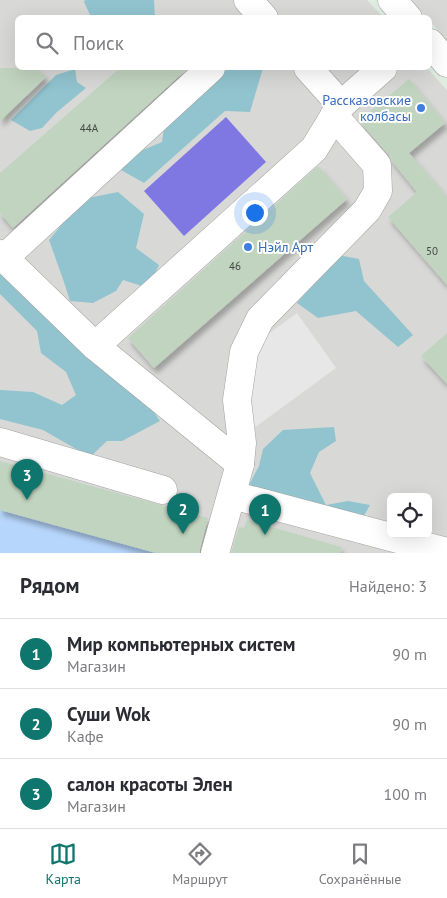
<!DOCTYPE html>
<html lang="ru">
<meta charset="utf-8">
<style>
body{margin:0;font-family:"PT Sans",sans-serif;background:#f2f2f3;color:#2b2b33}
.controls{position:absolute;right:15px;bottom:15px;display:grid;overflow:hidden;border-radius:8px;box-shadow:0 5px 20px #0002}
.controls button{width:45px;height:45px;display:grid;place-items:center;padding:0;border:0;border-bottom:1px solid #e1e1e2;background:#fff;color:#2b2b33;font:25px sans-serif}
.you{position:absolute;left:254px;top:212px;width:18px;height:18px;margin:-12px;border:4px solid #fff;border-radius:50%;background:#1a73e8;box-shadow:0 0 0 8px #1a73e833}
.badge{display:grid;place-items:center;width:32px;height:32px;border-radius:50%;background:#0f766e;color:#fff;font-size:16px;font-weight:700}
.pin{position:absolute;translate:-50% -41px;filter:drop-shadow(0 1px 2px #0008)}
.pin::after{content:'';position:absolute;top:26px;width:18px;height:15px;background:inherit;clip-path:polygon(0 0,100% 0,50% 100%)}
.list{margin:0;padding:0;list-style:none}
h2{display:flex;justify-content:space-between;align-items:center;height:65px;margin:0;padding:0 20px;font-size:21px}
h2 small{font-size:16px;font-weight:400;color:#7c7c81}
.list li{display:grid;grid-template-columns:32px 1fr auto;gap:15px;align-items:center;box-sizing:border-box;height:70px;padding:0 20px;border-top:1px solid #e1e1e2}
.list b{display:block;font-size:19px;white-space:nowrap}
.list p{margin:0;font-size:16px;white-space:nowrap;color:#7c7c81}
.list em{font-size:16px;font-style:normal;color:#7c7c81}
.icon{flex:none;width:28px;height:28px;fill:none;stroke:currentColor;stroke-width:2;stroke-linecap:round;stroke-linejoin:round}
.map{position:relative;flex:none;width:447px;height:553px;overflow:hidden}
.search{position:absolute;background:#fff;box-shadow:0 5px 20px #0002;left:15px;right:15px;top:15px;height:55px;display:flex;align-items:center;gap:12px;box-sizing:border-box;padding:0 18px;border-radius:8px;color:#7c7c81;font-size:19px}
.sheet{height:275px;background:#fff}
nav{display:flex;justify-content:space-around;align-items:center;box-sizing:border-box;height:70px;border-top:1px solid #e1e1e2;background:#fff;font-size:14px;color:#7c7c81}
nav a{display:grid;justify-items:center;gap:2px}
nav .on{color:#0f766e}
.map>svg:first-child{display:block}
.residential{fill:#d8d9d7;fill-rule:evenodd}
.forest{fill:#91c4cf}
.park{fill:#b7d6fc}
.pitch{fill:#8078e2}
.parking{fill:#e7e7e7}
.building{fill:#c1d4bf;filter:url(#shadow)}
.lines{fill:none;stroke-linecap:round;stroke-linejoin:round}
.minor-casing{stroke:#a2a2a2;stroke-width:29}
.minor{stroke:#fff;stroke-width:28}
.shop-dot{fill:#3f7fe0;stroke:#fff;stroke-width:2}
.labels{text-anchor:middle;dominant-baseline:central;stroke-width:4;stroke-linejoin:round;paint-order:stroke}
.number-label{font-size:11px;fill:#444944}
.shop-label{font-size:14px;fill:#366cbe;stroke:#fff;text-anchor:end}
</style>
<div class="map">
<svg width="447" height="553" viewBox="0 0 447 553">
<defs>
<filter id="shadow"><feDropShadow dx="3" dy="5.5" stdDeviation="2.5" flood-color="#0004"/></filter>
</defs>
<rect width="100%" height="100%" fill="#dfede1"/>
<g class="residential">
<path d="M0 0H367L383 17 18 18V68H427L447 90V553H0ZM391 497H428V534H391Z"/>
<polygon points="411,0 447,0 447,41 430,21 430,18 426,17"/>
</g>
<g class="forest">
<polygon points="85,0 154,0 155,17 91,17 84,2"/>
<polygon points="229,68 263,68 250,112 225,111 144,183 121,170 124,158 162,142 164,127 183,103"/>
<polygon points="75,69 77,82 86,88 57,112 42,128 30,131 11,120 56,75"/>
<polygon points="118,192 144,214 136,248 159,265 152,279 145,287 123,280 116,291 93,303 70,301 64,282 49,240 83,199"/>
<polygon points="338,255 359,259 364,281 413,335 398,347 356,311 318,318 297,303"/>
<polygon points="0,261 144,398 160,421 122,441 107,441 90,457 43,430 0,419 0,390 33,392 62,405 76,395 66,372 41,353 37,331 0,294"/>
<polygon points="334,427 336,441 319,452 310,473 326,505 348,501 370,505 360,523 251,492 250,483 259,466 263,449 283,430"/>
</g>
<polygon class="park" points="0,510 156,553 0,553"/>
<polygon class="pitch" points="226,117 266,162 184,236 144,191"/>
<polygon class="parking" points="297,313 336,368 250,431 246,399 260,340"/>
<g class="building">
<polygon points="0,68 37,68 46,77 0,121"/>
<polygon points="120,68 188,68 13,228 0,213 0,173"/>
<polygon points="409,79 445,123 409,153 447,197 447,285 388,217 417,192 391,160 389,155 359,121"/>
<polygon points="318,166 347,199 154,368 128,338"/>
<polygon points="447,333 447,384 421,356"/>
<polygon points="0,461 208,518 200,549 200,553 156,553 0,510"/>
<polygon points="247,520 341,547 340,553 231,553 239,527 244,528"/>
</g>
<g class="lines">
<defs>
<g id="minor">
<polyline points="248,0 264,18"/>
<polyline points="392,0 408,18"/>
<polyline points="430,43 447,63"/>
<polyline points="308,68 341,105"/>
<polyline points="0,254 95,346 240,464"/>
<polyline points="4,258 211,68"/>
<polyline points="95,346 314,149 341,105 383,68"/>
<polyline points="0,442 163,490"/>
<polyline points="232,495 447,552"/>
<polyline points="215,553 240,464 242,443 237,400 244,352 260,319 367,210 378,191 377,165 334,116"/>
</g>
</defs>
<use href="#minor" class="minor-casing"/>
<use href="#minor" class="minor"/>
</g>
<g class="shop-dot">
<circle cx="421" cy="108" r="5"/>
<circle cx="248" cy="247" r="5"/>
</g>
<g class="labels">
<g class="number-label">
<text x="89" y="128">44А</text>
<text x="432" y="251">50</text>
<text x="235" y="266">46</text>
</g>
<g class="shop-label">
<text x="411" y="100">Рассказовские<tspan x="411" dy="16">колбасы</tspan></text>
<text x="258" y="247" text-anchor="start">Нэйл Арт</text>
</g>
</g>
</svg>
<div class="controls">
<button><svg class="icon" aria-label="locate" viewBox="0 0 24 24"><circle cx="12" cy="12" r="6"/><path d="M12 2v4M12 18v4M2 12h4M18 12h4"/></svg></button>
</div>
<div class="you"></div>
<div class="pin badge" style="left:265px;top:535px">1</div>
<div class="pin badge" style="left:183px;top:534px">2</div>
<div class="pin badge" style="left:27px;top:500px">3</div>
<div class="search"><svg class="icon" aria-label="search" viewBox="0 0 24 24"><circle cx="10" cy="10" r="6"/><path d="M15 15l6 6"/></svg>Поиск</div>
</div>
<section class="sheet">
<h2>Рядом<small>Найдено: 3</small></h2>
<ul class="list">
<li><span class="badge">1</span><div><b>Мир компьютерных систем</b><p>Магазин</p></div><em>90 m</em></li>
<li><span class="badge">2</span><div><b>Суши Wok</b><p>Кафе</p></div><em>90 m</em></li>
<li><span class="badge">3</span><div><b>салон красоты Элен</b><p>Магазин</p></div><em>100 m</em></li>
</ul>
</section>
<nav>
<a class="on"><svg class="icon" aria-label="map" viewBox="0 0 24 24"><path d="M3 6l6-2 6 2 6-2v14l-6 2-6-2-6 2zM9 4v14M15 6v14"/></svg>Карта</a>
<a><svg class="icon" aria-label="directions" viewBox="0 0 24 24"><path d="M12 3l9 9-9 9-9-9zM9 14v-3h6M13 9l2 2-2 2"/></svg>Маршрут</a>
<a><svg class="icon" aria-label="saved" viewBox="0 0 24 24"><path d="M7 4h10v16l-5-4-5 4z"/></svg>Сохранённые</a>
</nav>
